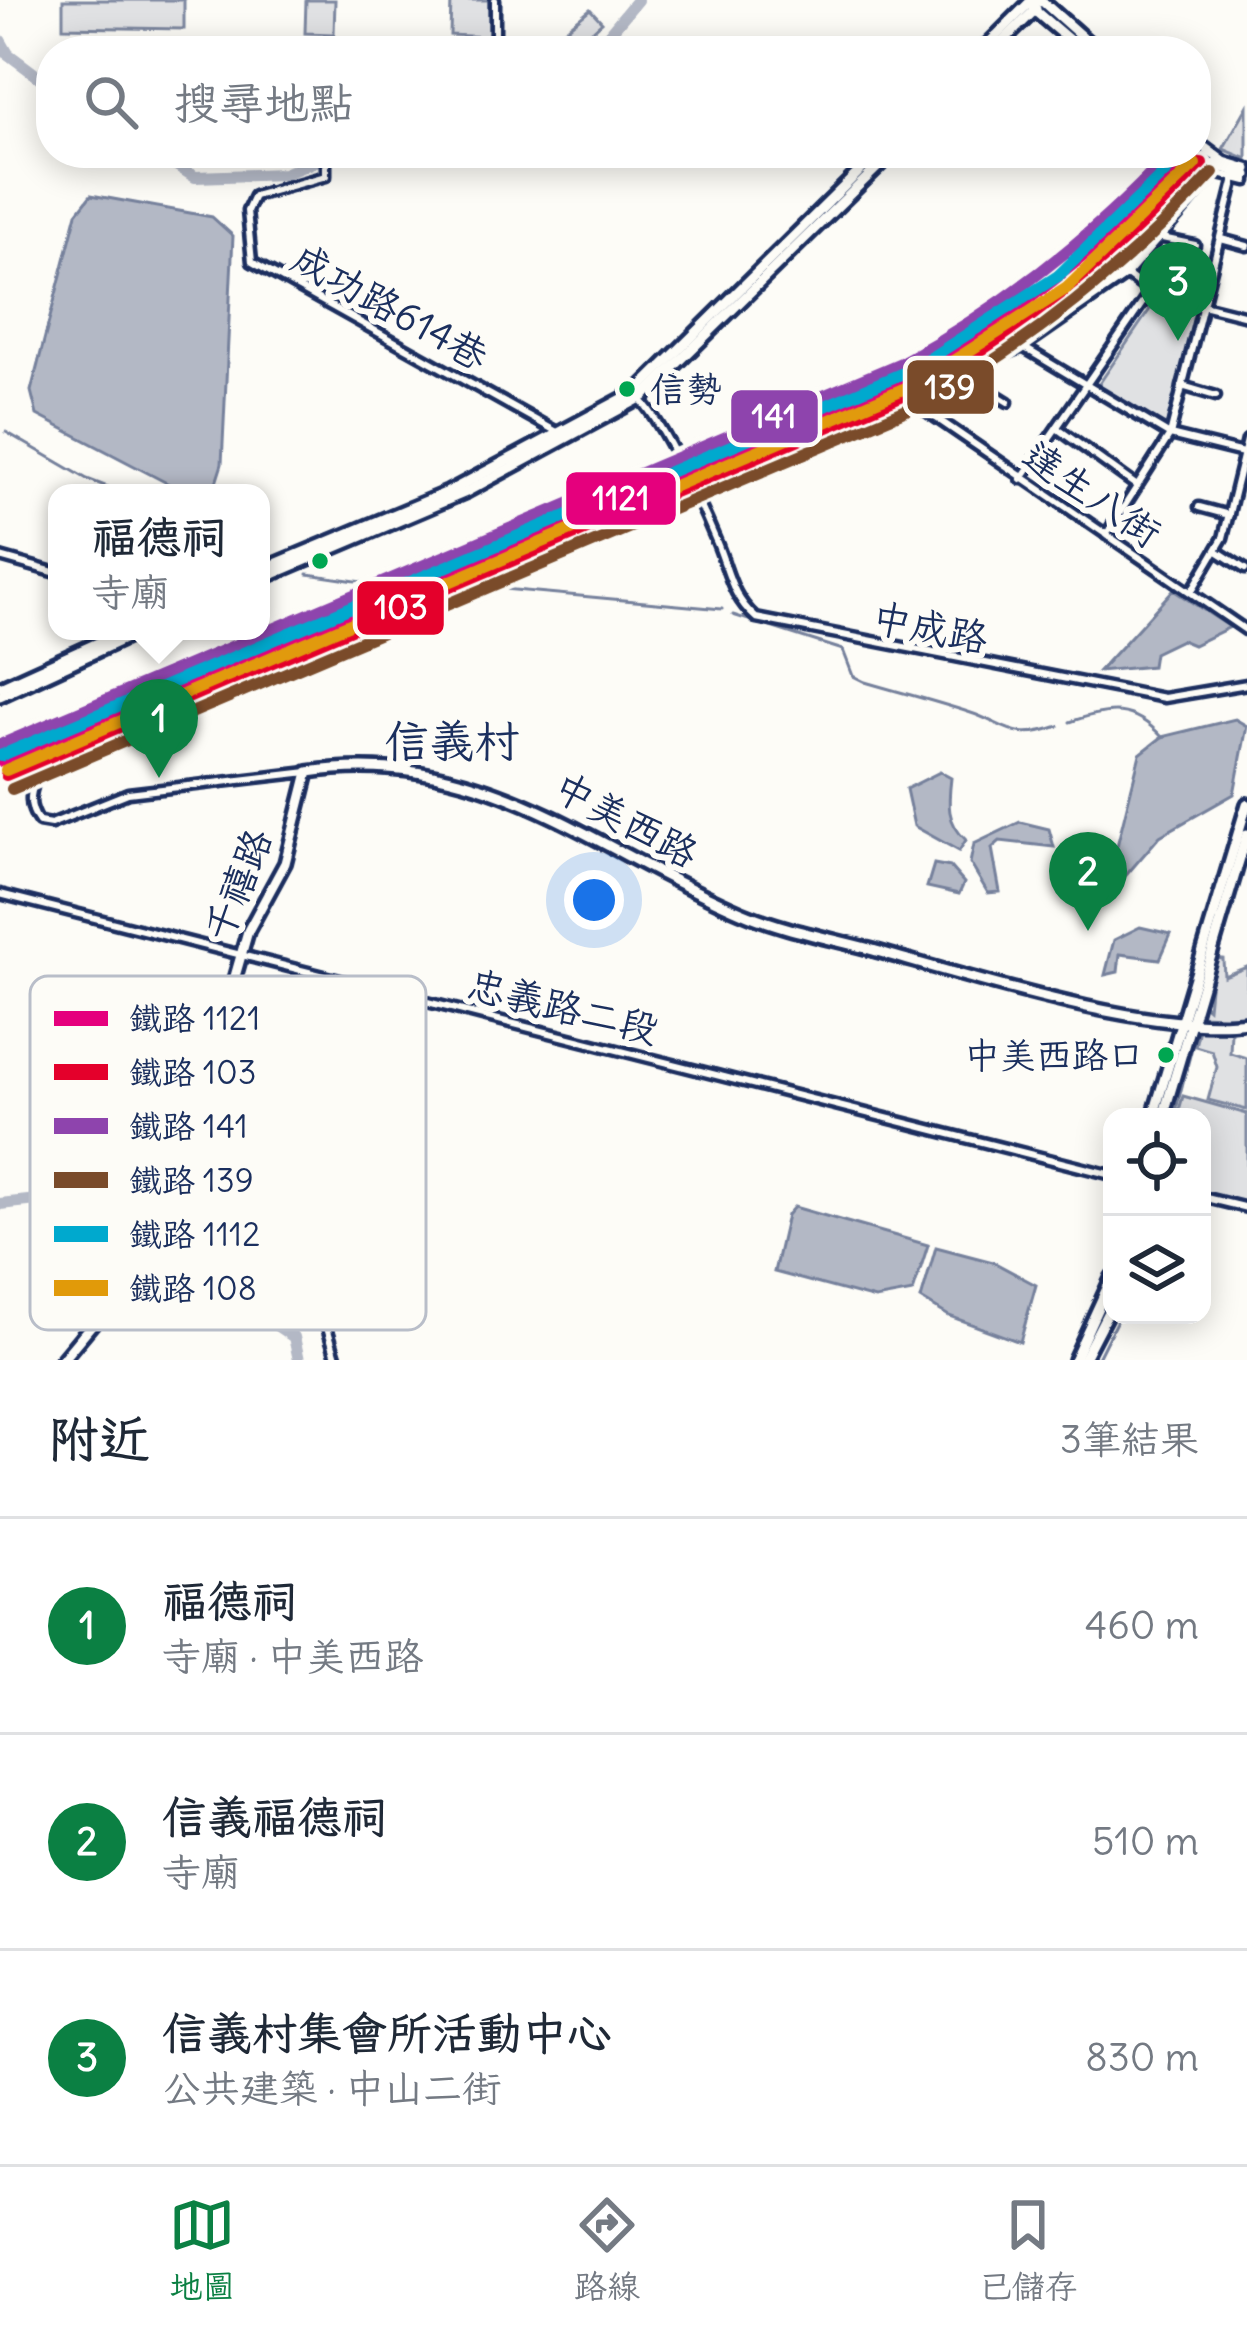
<!DOCTYPE html>
<html lang="zh-TW">
<meta charset="utf-8">
<style>
body{margin:0;font-family:Delius,"LXGW WenKai TC",sans-serif;background:#f6f6f7;color:#1f2937}
.controls{position:absolute;right:36px;bottom:36px;display:grid;overflow:hidden;border-radius:24px;box-shadow:0 6px 30px #0003}
.controls button{width:108px;height:108px;display:grid;place-items:center;padding:0;border:0;border-bottom:3px solid #e0e1e3;background:#fff;color:#1f2937;font:60px sans-serif}
.you{position:absolute;left:594px;top:900px;width:42px;height:42px;margin:-30px;border:9px solid #fff;border-radius:50%;background:#1a73e8;box-shadow:0 0 0 18px #1a73e833}
.badge{display:grid;place-items:center;width:78px;height:78px;border-radius:50%;background:#0b8043;color:#fff;font-size:39px;font-weight:700}
.pin{position:absolute;translate:-50% -99px;filter:drop-shadow(0 3px 6px #0008)}
.pin::after{content:'';position:absolute;top:63px;width:42px;height:36px;background:inherit;clip-path:polygon(0 0,100% 0,50% 100%)}
.popup{position:absolute;left:48px;top:484px;width:222px;height:156px;box-sizing:border-box;display:grid;place-content:center;border-radius:24px;background:#fff;filter:drop-shadow(0 3px 9px #0005);font-size:39px;white-space:nowrap;color:#747a83}
.popup b{font-size:45px;color:#1f2937}
.popup::after{content:'';position:absolute;left:50%;top:100%;margin-left:-24px;border:24px solid transparent;border-top-color:#fff}
.list{margin:0;padding:0;list-style:none}
h2{display:flex;justify-content:space-between;align-items:center;height:156px;margin:0;padding:0 48px;font-size:51px}
h2 small{font-size:39px;font-weight:400;color:#747a83}
.list li{display:grid;grid-template-columns:78px 1fr auto;gap:36px;align-items:center;box-sizing:border-box;height:216px;padding:0 48px;border-top:3px solid #e0e1e3}
.list b{display:block;font-size:45px;white-space:nowrap}
.list p{margin:0;font-size:39px;white-space:nowrap;color:#747a83}
.list em{font-size:39px;font-style:normal;color:#747a83}
.icon{flex:none;width:66px;height:66px;fill:none;stroke:currentColor;stroke-width:2;stroke-linecap:round;stroke-linejoin:round}
.map{position:relative;flex:none;width:1247px;height:1360px;overflow:hidden}
.search{position:absolute;background:#fff;box-shadow:0 6px 30px #0003;left:36px;right:36px;top:36px;height:132px;display:flex;align-items:center;gap:30px;box-sizing:border-box;padding:0 42px;border-radius:48px;color:#747a83;font-size:45px}
.sheet{height:804px;background:#fff}
nav{display:flex;justify-content:space-around;align-items:center;box-sizing:border-box;height:168px;border-top:3px solid #e0e1e3;background:#fff;font-size:33px;color:#747a83}
nav a{display:grid;justify-items:center;gap:6px}
nav .on{color:#0b8043}
.map>svg:first-child{display:block}
.green{fill:#e0e1e3;stroke:#7e88a0;stroke-width:3}
.water{fill:#b3b8c5;stroke:#76819c;stroke-width:3}
.lines{fill:none;stroke-linecap:round;stroke-linejoin:round}
.stream{stroke:#76819c;stroke-width:3}
.river{stroke:#b3b8c5;stroke-width:12}
.street-casing{stroke:#1b2f5e;stroke-width:15}
.secondary-casing{stroke:#1b2f5e;stroke-width:18}
.street{stroke:#fdfcf7;stroke-width:6}
.secondary{stroke:#fdfcf7;stroke-width:9}
.rail-1-casing{stroke:#fdfcf7;stroke-width:21}
.rail-2-casing{stroke:#fdfcf7;stroke-width:21}
.rail-3-casing{stroke:#fdfcf7;stroke-width:21}
.rail-4-casing{stroke:#fdfcf7;stroke-width:21}
.rail-5-casing{stroke:#fdfcf7;stroke-width:21}
.rail-6-casing{stroke:#fdfcf7;stroke-width:21}
.rail-1{stroke:#e5007d;stroke-width:12}
.rail-2{stroke:#e4002b;stroke-width:12}
.rail-3{stroke:#8e44ad;stroke-width:12}
.rail-4{stroke:#7a4b2a;stroke-width:12}
.rail-5{stroke:#00a9ce;stroke-width:12}
.rail-6{stroke:#e19a09;stroke-width:12}
.bus-dot{fill:#00a651;stroke:#fdfcf7;stroke-width:4.5}
.labels{text-anchor:middle;dominant-baseline:central;stroke-width:12;stroke-linejoin:round;paint-order:stroke}
.bus-label{font-size:36px;fill:#1b2f5e;stroke:#fdfcf7;text-anchor:start}
.street-label{font-size:39px;fill:#1b2f5e;stroke:#fdfcf7}
.quarter-label{font-size:45px;fill:#1b2f5e;stroke:#fdfcf7}
.key{fill:#fdfcf7;stroke:#b9bec9;stroke-width:3}
.key-label{font-size:33px;fill:#1b2f5e}
.line-badge{stroke:#fdfcf7;stroke-width:4.5}
.badge-label{font-size:33px;text-anchor:middle;font-weight:bold;fill:#fff}
</style>
<div class="map">
<svg width="1247" height="1360" viewBox="0 0 1247 1360">
<rect width="100%" height="100%" fill="#fdfcf7"/>
<filter id="ink" filterUnits="userSpaceOnUse"><feTurbulence type="fractalNoise" baseFrequency=".00833" numOctaves="2"/><feDisplacementMap in="SourceGraphic" scale="24" xChannelSelector="R" yChannelSelector="G"/><feConvolveMatrix kernelMatrix="1 2 1 2 8 2 1 2 1" color-interpolation-filters="sRGB"/></filter>
<g filter="url(#ink)">
<g class="green">
<polygon points="63,0 184,0 184,29 63,27"/>
<polygon points="306,0 335,0 334,34 305,33"/>
<polygon points="451,0 489,0 489,37 450,35"/>
<path d="M590 9 602 22C585 38 569 52 545 46Z"/>
<polygon points="1247,107 1247,159 1223,149"/>
<polygon points="1157,299 1197,312 1166,427 1097,387"/>
<polygon points="1213,958 1223,959 1224,976 1247,967 1247,1017 1201,1015 1198,1010 1200,1001 1208,1008"/>
<polygon points="1199,1029 1231,1031 1230,1053 1247,1058 1247,1110 1208,1100 1217,1067 1212,1051 1195,1046"/>
<polygon points="1183,1096 1247,1114 1247,1209 1202,1193 1202,1117 1177,1117"/>
</g>
<g class="water">
<polygon points="91,195 212,217 233,236 222,464 215,486 186,493 37,415 31,391 77,213"/>
<polygon points="1173,590 1230,627 1193,645 1181,640 1154,653 1152,666 1099,671"/>
<polygon points="1235,719 1247,726 1234,794 1160,836 1122,880 1115,880 1111,870 1140,754 1162,737"/>
<path d="M940 772 951 778C948 803 946 822 966 840L959 851 914 826 906 789Z"/>
<polygon points="1020,822 1049,829 1054,847 1000,841 992,848 1000,892 988,893 970,863 974,844"/>
<polygon points="934,864 950,867 964,883 959,894 927,887"/>
<polygon points="1140,927 1171,934 1160,959 1120,954 1118,972 1105,975 1114,940"/>
<polygon points="794,1207 928,1245 913,1292 875,1299 774,1272 787,1215"/>
<polygon points="936,1247 993,1262 1036,1285 1020,1342 949,1316 921,1299"/>
</g>
<g class="lines">
<g class="stream">
<polyline points="6,432 87,479 123,493"/>
<polyline points="681,458 917,355 1082,244"/>
<polyline points="308,574 383,585 671,463"/>
<polyline points="458,585 722,609"/>
<path d="M733 615 843 650 853 676 865 682C899 692 934 701 968 712 1007 724 1011 743 1059 726"/>
<path d="M1070 722C1109 708 1133 705 1162 737"/>
<polyline points="0,746 383,585"/>
<polyline points="1174,1117 1196,1032"/>
<polyline points="1097,1360 1116,1322"/>
</g>
<g class="river">
<polyline points="0,40 8,54 51,86"/>
<polyline points="595,51 637,0"/>
<polyline points="157,153 195,177 284,174 335,153"/>
<polyline points="0,1204 84,1195 294,1337 299,1360"/>
</g>
<defs>
<g id="street">
<polyline points="495,51 495,0"/>
<polyline points="326,153 326,176 254,196 247,211 252,262 559,433"/>
<polyline points="1247,181 1215,173 1127,275 1023,347 915,393 910,400 1247,631"/>
<polyline points="1162,238 1195,245"/>
<polyline points="1221,239 1247,246"/>
<polyline points="1127,275 1150,292 1247,316"/>
<polyline points="1023,347 1170,435 1247,454"/>
<polyline points="961,373 1008,402"/>
<polyline points="1182,386 1216,396"/>
<path d="M640 399C664 424 702 507 717 543 729 572 731 596 756 618L1164 698 1247 684"/>
<polyline points="1058,429 1137,486"/>
<polyline points="1021,479 1150,292"/>
<polyline points="1199,507 1229,515"/>
<polyline points="1106,535 1170,435 1235,178"/>
<polyline points="1217,551 1245,569"/>
<polyline points="0,557 57,573"/>
<polyline points="1191,592 1223,538 1247,440"/>
<path d="M37 756 41 766C33 786 24 801 39 822L51 824 128 793 308 772"/>
<polyline points="0,772 686,482"/>
<polyline points="0,894 1112,1175"/>
<polyline points="1202,1197 1247,1208"/>
<polyline points="170,1210 236,1258 279,1270 304,1288 323,1314 337,1360"/>
</g>
<g id="secondary">
<polyline points="1033,0 1043,2 1098,51"/>
<polyline points="981,51 1032,0 1034,10 1082,51"/>
<polyline points="993,51 1036,9"/>
<polyline points="1196,141 1224,162 1247,169"/>
<polyline points="1214,164 1247,175"/>
<polyline points="261,570 448,492 637,391 878,153"/>
<polyline points="261,579 466,492 644,396 892,153"/>
<polyline points="0,687 124,631"/>
<polyline points="0,696 141,631"/>
<polyline points="1153,1117 1247,804"/>
<polyline points="1163,1117 1247,834"/>
<path d="M62 1360 148 1257 163 1228 248 931 285 863 308 772C484 746 592 849 741 912 783 930 829 938 873 950 970 977 1151 1035 1247 1022"/>
<polyline points="1074,1360 1112,1277"/>
<polyline points="1083,1360 1112,1304"/>
</g>
</defs>
<use href="#street" class="street-casing"/>
<use href="#secondary" class="secondary-casing"/>
<use href="#street" class="street"/>
<use href="#secondary" class="secondary"/>
<defs>
<path id="rail-1" d="M0 761 908 377C1016 317 1107 243 1191 153"/>
<path id="rail-2" d="M6 775 915 390C1024 330 1117 255 1202 163"/>
<path id="rail-3" d="M0 745 901 363C1003 307 1092 238 1171 153"/>
<path id="rail-4" d="M12 789 923 403C1033 342 1127 266 1213 173"/>
<polyline id="rail-5" points="0,756 915,368 1058,276 1185,153"/>
<polyline id="rail-6" points="6,770 922,381 1067,288 1195,164"/>
</defs>
<use href="#rail-1" class="rail-1-casing"/>
<use href="#rail-2" class="rail-2-casing"/>
<use href="#rail-3" class="rail-3-casing"/>
<use href="#rail-4" class="rail-4-casing"/>
<use href="#rail-5" class="rail-5-casing"/>
<use href="#rail-6" class="rail-6-casing"/>
<use href="#rail-1" class="rail-1"/>
<use href="#rail-2" class="rail-2"/>
<use href="#rail-3" class="rail-3"/>
<use href="#rail-4" class="rail-4"/>
<use href="#rail-5" class="rail-5"/>
<use href="#rail-6" class="rail-6"/>
</g>
</g>
<g class="bus-dot">
<circle cx="627" cy="389" r="10"/>
<circle cx="320" cy="561" r="10"/>
<circle cx="1166" cy="1055" r="10"/>
</g>
<g class="labels">
<g class="bus-label">
<text x="650" y="389">信勢</text>
<text x="1144" y="1055" text-anchor="end">中美西路口</text>
</g>
<g class="street-label">
<text transform="translate(390 307) rotate(29)">成功路614巷</text>
<text transform="translate(1092 494) rotate(34)">達生八街</text>
<text transform="translate(930 628) rotate(11)">中成路</text>
<text transform="translate(626 820) rotate(28)">中美西路</text>
<text transform="translate(238 885) rotate(-68)">千禧路</text>
<text transform="translate(563 1007) rotate(14)">忠義路二段</text>
</g>
<g class="quarter-label">
<text x="452" y="741">信義村</text>
</g>
</g>
<rect x="30" y="976" width="396" height="354" rx="18" class="key"/>
<rect x="54" y="1011" width="54" height="15" fill="#e5007d"/>
<rect x="54" y="1064" width="54" height="16" fill="#e4002b"/>
<rect x="54" y="1118" width="54" height="16" fill="#8e44ad"/>
<rect x="54" y="1172" width="54" height="16" fill="#7a4b2a"/>
<rect x="54" y="1226" width="54" height="16" fill="#00a9ce"/>
<rect x="54" y="1280" width="54" height="16" fill="#e19a09"/>
<g class="key-label">
<text x="129" y="1030">鐵路 1121</text>
<text x="129" y="1084">鐵路 103</text>
<text x="129" y="1138">鐵路 141</text>
<text x="129" y="1192">鐵路 139</text>
<text x="129" y="1246">鐵路 1112</text>
<text x="129" y="1300">鐵路 108</text>
</g>
<g class="line-badge">
<rect x="905" y="358" width="91" height="58" rx="12" fill="#7a4b2a"/>
<rect x="729" y="388" width="91" height="57" rx="12" fill="#8e44ad"/>
<rect x="564" y="470" width="114" height="57" rx="12" fill="#e5007d"/>
<rect x="355" y="579" width="91" height="58" rx="12" fill="#e4002b"/>
</g>
<g class="badge-label">
<text x="950" y="399">139</text>
<text x="774" y="428">141</text>
<text x="621" y="510">1121</text>
<text x="401" y="619">103</text>
</g>
</svg>
<div class="controls">
<button><svg class="icon" aria-label="locate" viewBox="0 0 24 24"><circle cx="12" cy="12" r="6"/><path d="M12 2v4M12 18v4M2 12h4M18 12h4"/></svg></button>
<button><svg class="icon" aria-label="layers" viewBox="0 0 24 24"><path d="M12 4l9 5-9 5-9-5zM3 14l9 5 9-5"/></svg></button>
</div>
<div class="you"></div>
<div class="pin badge" style="left:159px;top:778px">1</div>
<div class="popup"><b>福德祠</b>寺廟</div>
<div class="pin badge" style="left:1088px;top:931px">2</div>
<div class="pin badge" style="left:1178px;top:341px">3</div>
<div class="search"><svg class="icon" aria-label="search" viewBox="0 0 24 24"><circle cx="10" cy="10" r="6"/><path d="M15 15l6 6"/></svg>搜尋地點</div>
</div>
<section class="sheet">
<h2>附近<small>3筆結果</small></h2>
<ul class="list">
<li><span class="badge">1</span><div><b>福德祠</b><p>寺廟 · 中美西路</p></div><em>460 m</em></li>
<li><span class="badge">2</span><div><b>信義福德祠</b><p>寺廟</p></div><em>510 m</em></li>
<li><span class="badge">3</span><div><b>信義村集會所活動中心</b><p>公共建築 · 中山二街</p></div><em>830 m</em></li>
</ul>
</section>
<nav>
<a class="on"><svg class="icon" aria-label="map" viewBox="0 0 24 24"><path d="M3 6l6-2 6 2 6-2v14l-6 2-6-2-6 2zM9 4v14M15 6v14"/></svg>地圖</a>
<a><svg class="icon" aria-label="directions" viewBox="0 0 24 24"><path d="M12 3l9 9-9 9-9-9zM9 14v-3h6M13 9l2 2-2 2"/></svg>路線</a>
<a><svg class="icon" aria-label="saved" viewBox="0 0 24 24"><path d="M7 4h10v16l-5-4-5 4z"/></svg>已儲存</a>
</nav>
